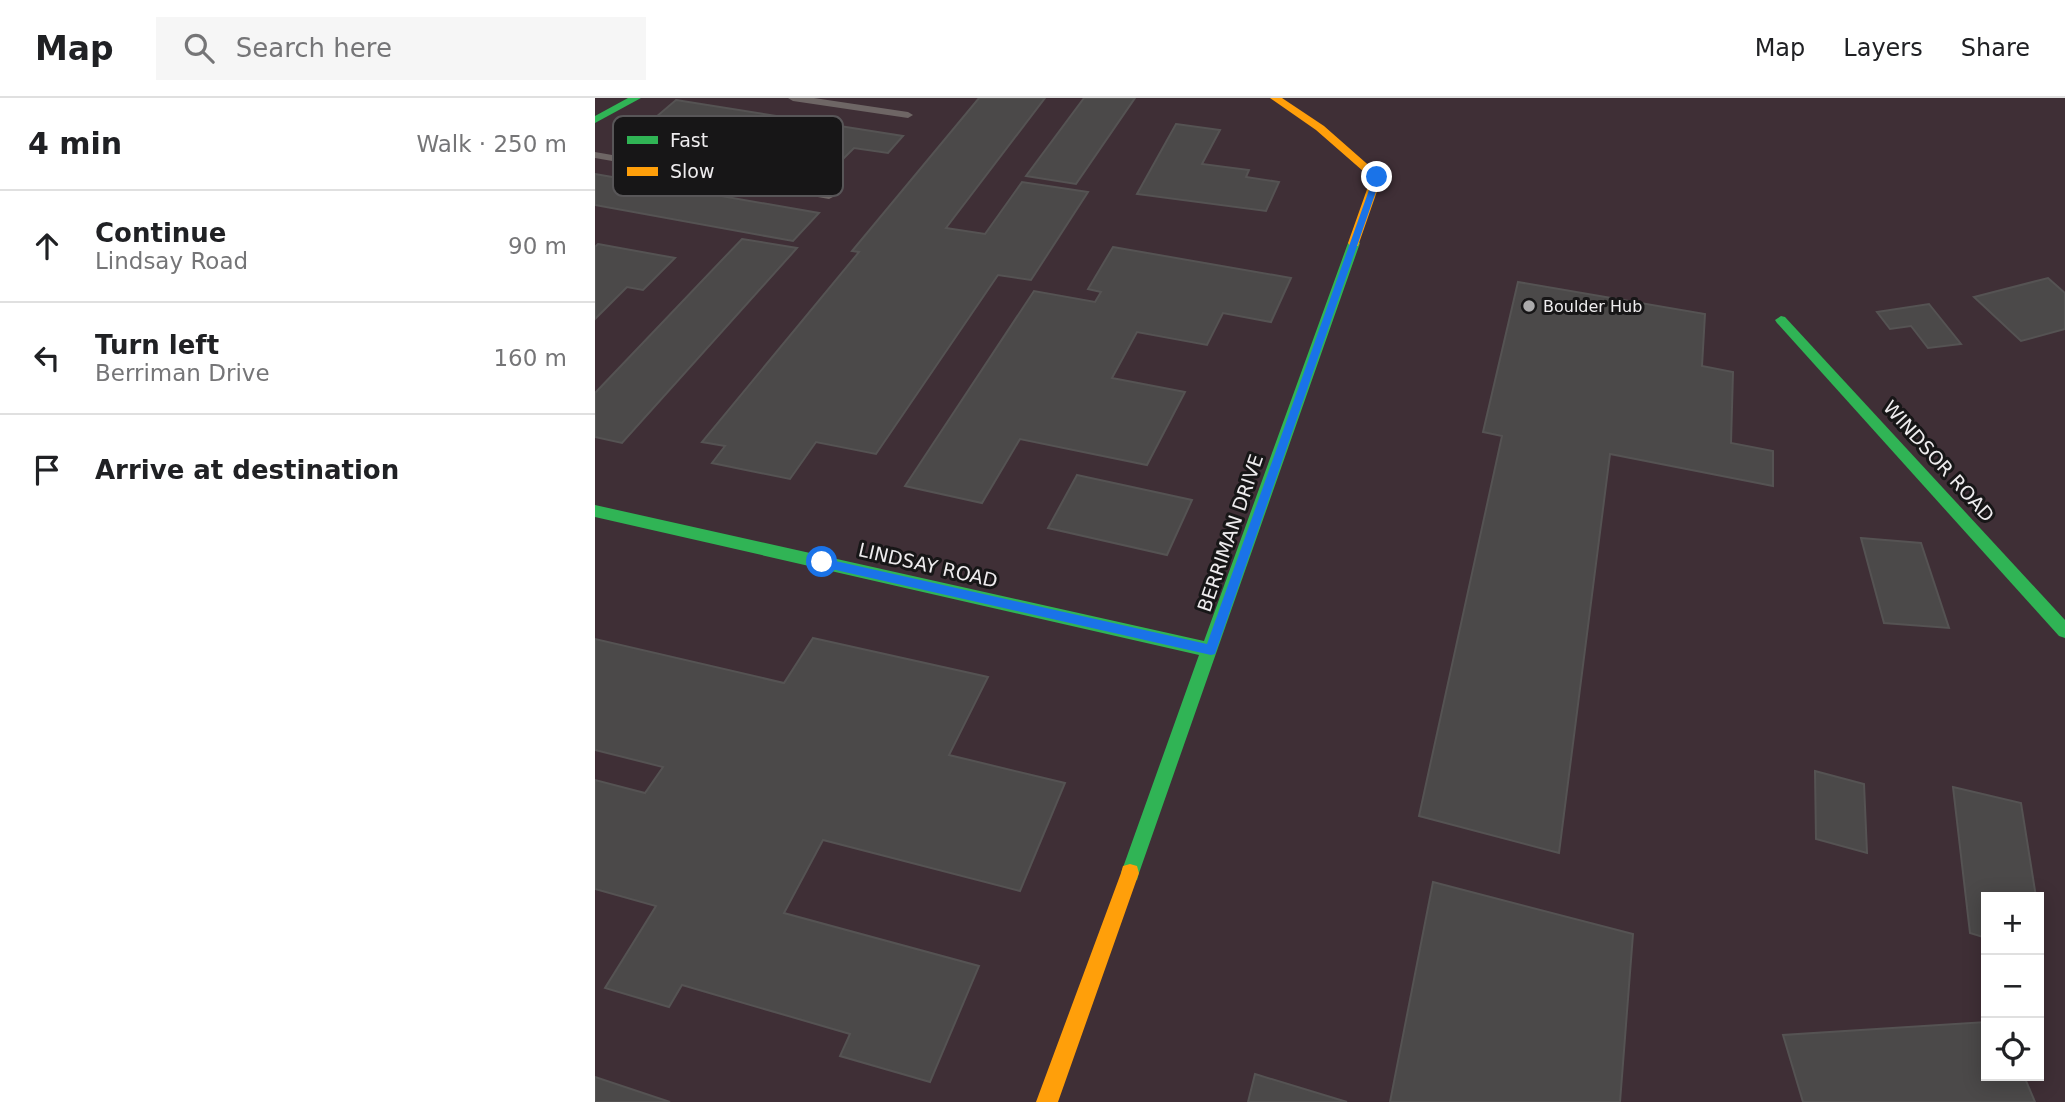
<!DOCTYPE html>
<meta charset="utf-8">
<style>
body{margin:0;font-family:"DejaVu Sans",sans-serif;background:#f6f6f6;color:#202124}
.controls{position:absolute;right:21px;bottom:21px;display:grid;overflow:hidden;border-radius:0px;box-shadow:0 4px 18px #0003}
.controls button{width:63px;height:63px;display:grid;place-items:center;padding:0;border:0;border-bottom:2px solid #e0e0e0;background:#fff;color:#202124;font:35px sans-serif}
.stop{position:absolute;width:21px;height:21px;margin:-16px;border:5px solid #1a73e8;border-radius:50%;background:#fff}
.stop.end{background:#1a73e8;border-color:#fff;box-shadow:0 2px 7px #0008}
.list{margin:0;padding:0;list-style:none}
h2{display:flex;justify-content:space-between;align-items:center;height:91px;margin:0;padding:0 28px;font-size:30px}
h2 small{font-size:23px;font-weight:400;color:#757577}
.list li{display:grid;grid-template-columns:46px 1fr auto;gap:21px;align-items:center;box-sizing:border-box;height:112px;padding:0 28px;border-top:2px solid #e0e0e0}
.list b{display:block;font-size:26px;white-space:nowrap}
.list p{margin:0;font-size:23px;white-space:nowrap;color:#757577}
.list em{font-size:23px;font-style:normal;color:#757577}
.icon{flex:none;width:38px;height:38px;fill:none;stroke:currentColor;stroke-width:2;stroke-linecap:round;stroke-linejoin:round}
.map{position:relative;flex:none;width:1470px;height:1004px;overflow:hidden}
header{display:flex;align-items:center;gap:42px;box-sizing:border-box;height:98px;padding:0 35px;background:#fff;border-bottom:2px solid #e0e0e0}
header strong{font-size:33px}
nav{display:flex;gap:38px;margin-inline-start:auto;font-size:24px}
.search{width:490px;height:63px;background:#f6f6f6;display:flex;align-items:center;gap:18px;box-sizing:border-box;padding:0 24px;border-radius:0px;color:#757577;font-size:26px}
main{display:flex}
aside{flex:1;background:#fff}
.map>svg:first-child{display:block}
.industrial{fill:#3f2f36;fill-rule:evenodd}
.building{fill:#4b4949;stroke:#555353;stroke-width:2}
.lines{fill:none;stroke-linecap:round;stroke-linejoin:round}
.lane{fill:#6e6665;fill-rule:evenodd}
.fast{fill:#30b455;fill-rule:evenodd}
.slow{fill:#ff9f0a;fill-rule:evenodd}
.route{fill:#1a73e8}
.poi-dot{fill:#abaaab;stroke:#171617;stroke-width:2.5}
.labels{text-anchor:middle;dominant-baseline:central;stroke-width:6;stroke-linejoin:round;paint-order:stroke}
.far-poi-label{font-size:16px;fill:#eeecee;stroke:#171617;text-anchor:start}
.street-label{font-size:19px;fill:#eeecee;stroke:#171617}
.key{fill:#171617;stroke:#585658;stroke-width:2}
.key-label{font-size:19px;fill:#eeecee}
</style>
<header>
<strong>Map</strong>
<div class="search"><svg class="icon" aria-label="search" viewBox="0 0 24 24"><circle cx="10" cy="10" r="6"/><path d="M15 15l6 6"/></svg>Search here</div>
<nav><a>Map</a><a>Layers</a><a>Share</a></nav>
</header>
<main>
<aside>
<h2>4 min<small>Walk · 250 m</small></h2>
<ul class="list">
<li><svg class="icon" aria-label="ahead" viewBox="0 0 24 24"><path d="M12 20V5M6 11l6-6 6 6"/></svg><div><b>Continue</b><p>Lindsay Road</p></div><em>90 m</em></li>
<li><svg class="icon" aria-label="left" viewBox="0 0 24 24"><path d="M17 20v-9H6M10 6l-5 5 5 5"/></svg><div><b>Turn left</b><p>Berriman Drive</p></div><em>160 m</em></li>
<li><svg class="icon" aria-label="arrive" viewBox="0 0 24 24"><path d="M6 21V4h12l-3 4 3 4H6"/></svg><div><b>Arrive at destination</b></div></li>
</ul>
</aside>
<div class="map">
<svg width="1470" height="1004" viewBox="0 0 1470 1004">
<rect width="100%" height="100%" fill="#2f2e2f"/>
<path class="industrial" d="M0 0H1470V1004H0ZM1391 799H1444V978H1391Z"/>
<g class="building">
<polygon points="384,0 450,0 351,130 390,136 427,84 493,94 436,182 403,177 281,356 221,344 195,381 117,365 130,348 107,344 264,154 257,153"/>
<polygon points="489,0 540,0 481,86 431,78"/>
<polygon points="81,2 308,38 293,55 259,50 235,74 113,54 100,66 44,57 88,23 61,19"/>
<polygon points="581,26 625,32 607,66 654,72 651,79 684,84 671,113 542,96"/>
<polygon points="0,76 224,115 198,143 0,107"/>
<polygon points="147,141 202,150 27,345 0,339 0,295"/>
<polygon points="3,146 80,160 48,192 32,189 0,221 0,149"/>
<polygon points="518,149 696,180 676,224 628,215 612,247 542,234 517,280 590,294 552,367 425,341 387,405 310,388 439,193 500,204 506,194 493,191"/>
<polygon points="1453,180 1470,195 1470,231 1426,243 1379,199"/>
<polygon points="923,184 1110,216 1107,268 1138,274 1136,345 1178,353 1178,388 1015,356 964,755 824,718 907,338 888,334"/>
<polygon points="1334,206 1366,246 1333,250 1316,228 1295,231 1282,214"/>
<polygon points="482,377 597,402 572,457 453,430"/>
<polygon points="1266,440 1326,445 1354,530 1289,525"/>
<polygon points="218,540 393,579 354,657 470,685 425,793 228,742 189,815 384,868 335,984 245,958 255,936 87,887 74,909 10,890 61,808 0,791 0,682 50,695 68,669 0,652 0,541 189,585"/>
<polygon points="1220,673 1269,686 1272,755 1221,741"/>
<polygon points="1358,689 1426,705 1441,799 1391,799 1391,840 1375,835"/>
<polygon points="838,784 1038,836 1025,1004 795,1004"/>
<polygon points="1391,924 1391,978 1429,978 1440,1004 1208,1004 1188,937"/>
<polygon points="660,976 752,1004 653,1004"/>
<polygon points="0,979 75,1004 0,1004"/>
</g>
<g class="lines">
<g class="lane">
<polygon points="193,0 219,0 313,14 318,17 313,20 198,3"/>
<polygon points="0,54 234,95 240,98 234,101 0,60"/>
</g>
<g class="fast">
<polygon points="33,0 46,0 0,25 0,18"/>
<polygon points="759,141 765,145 544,775 542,782 535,784 528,782 526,775 604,557 0,419 0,407 609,543 753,145"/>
<polygon points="1186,218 1190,219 1470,522 1470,540 1464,538 1182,225 1180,222"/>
</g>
<g class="slow">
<polygon points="675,0 687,0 729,28 787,79 763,148 755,148 753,145 776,80 721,32"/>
<polygon points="535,766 542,768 544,775 463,1004 441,1004 526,775 528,768"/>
</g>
</g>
<polygon class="route" points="779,78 786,79 620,556 616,557 223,468 223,461 227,460 612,546"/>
<circle class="poi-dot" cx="934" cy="208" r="7"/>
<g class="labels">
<g class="far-poi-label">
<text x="948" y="208">Boulder Hub</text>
</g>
<g class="street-label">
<text transform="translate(1344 363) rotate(48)">WINDSOR ROAD</text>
<text transform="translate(635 435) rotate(-71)">BERRIMAN DRIVE</text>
<text transform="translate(333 467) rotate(13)">LINDSAY ROAD</text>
</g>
</g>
<rect x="18" y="18" width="230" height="80" rx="10" class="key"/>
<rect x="32" y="38" width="31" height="8" fill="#30b455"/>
<rect x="32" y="69" width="31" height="9" fill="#ff9f0a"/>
<g class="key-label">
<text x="75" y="49">Fast</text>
<text x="75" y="80">Slow</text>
</g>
</svg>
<div class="controls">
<button>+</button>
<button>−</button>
<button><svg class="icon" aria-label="locate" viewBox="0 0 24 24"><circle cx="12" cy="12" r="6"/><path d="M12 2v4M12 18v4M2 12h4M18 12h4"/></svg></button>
</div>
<div class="stop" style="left:227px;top:464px"></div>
<div class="stop end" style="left:782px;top:79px"></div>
</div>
</main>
